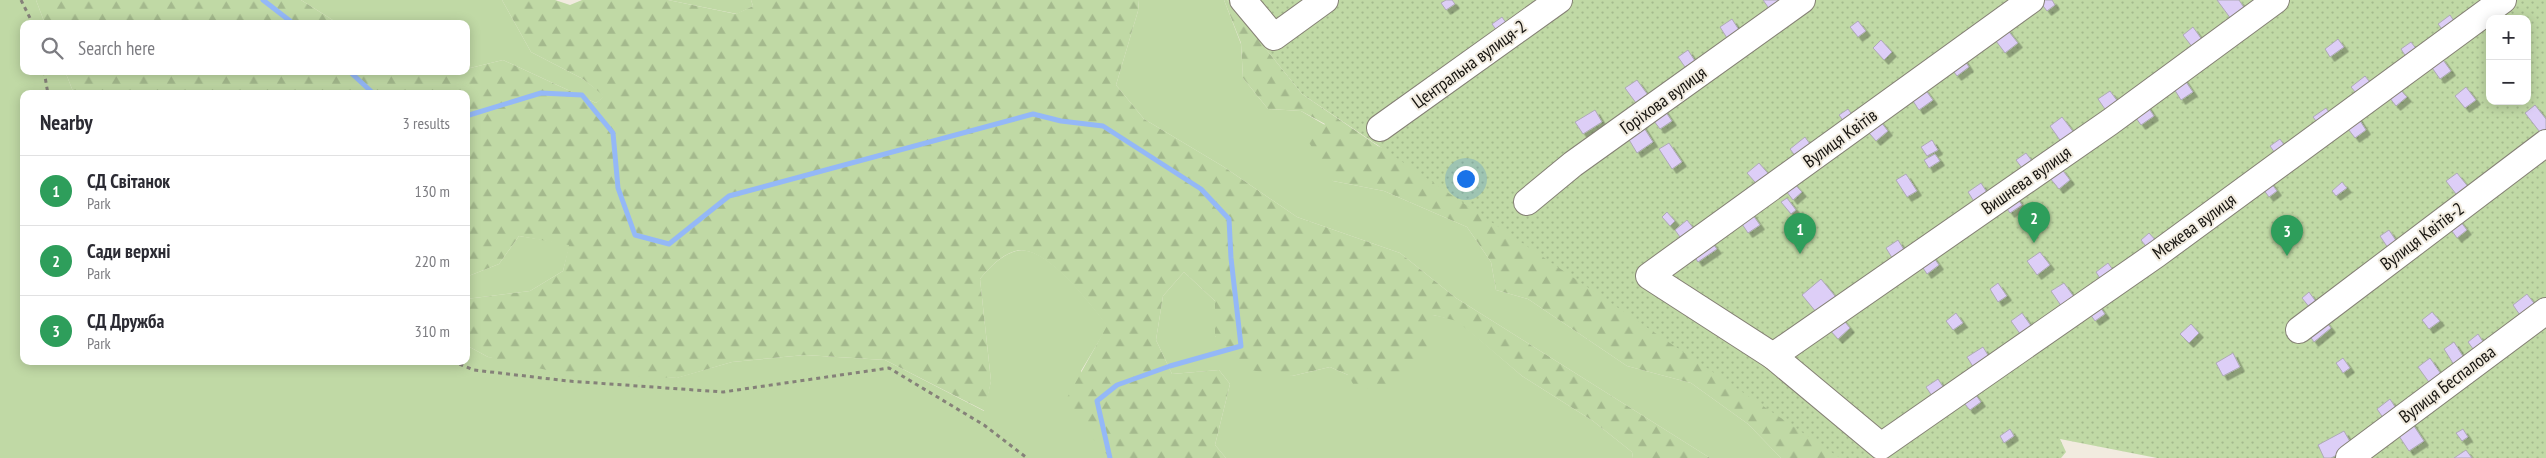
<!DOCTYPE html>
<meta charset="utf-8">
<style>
body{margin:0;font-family:"PT Sans Narrow",sans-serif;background:#f7f7f7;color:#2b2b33}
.controls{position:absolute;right:15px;top:15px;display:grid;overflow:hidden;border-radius:10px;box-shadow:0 2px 12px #0003}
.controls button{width:45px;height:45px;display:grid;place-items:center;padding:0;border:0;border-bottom:1px solid #e1e1e2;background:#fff;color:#2b2b33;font:25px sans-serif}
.you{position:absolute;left:1465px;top:178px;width:18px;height:18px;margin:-12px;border:4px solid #fff;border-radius:50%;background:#1a73e8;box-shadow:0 0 0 8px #1a73e833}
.badge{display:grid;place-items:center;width:32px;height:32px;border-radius:50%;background:#111827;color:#fff;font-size:16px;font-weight:700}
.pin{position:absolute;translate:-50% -41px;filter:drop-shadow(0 1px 2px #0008)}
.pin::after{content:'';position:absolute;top:26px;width:18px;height:15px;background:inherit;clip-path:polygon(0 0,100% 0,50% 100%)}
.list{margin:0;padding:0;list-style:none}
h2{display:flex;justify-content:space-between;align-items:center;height:65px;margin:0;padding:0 20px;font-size:21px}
h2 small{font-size:16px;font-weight:400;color:#7c7c81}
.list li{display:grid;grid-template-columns:32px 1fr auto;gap:15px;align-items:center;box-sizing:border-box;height:70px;padding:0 20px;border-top:1px solid #e1e1e2}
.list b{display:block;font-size:19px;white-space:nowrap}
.list p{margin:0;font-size:16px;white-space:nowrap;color:#7c7c81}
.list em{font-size:16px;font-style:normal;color:#7c7c81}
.icon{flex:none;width:28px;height:28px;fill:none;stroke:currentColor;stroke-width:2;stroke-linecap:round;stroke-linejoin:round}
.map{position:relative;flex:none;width:2546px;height:458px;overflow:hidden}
.search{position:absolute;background:#fff;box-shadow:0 2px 12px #0003;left:20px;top:20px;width:450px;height:55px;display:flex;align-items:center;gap:12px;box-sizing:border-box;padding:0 18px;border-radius:10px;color:#7c7c81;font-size:19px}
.panel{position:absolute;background:#fff;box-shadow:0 2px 12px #0003;left:20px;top:90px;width:450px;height:275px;border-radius:10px}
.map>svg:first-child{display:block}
.grass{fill:#c0d9a5}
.forest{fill:url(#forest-firs)}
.park{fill:url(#park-dots);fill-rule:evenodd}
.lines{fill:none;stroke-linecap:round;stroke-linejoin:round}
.stream{stroke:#94b8f7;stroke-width:5}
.building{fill:#ddcef7;stroke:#aeaab5;filter:url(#shadow)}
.minor-casing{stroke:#858075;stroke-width:28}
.path{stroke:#858179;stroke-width:3;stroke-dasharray:4 4;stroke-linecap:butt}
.minor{stroke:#fff;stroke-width:26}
.labels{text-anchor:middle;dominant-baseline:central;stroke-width:4;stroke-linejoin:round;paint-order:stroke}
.street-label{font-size:18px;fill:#161410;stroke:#f1ebdf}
</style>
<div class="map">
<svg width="2546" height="458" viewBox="0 0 2546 458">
<defs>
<pattern id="forest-firs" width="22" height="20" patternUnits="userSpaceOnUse" patternTransform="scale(1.25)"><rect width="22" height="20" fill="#c0d9a5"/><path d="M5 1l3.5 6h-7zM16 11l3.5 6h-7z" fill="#a4b98d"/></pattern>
<pattern id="park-dots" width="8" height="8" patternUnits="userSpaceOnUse" patternTransform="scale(1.25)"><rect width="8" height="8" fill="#c0d9a5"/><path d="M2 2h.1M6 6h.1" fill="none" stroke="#a4b98d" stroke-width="1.8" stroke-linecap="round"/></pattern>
<filter id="shadow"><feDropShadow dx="4.5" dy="4.5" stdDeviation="0" flood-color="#0004"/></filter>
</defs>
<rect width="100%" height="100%" fill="#f1ebdf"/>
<g class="grass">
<path d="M0 0H36L45 24H24V71H65L74 94H24V361H466V345L488 357 676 378 732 362 805 355 885 360 984 411 991 381 980 279C990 267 1000 256 1016 251 1046 243 1091 305 1108 326L1081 371 1110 458H0Z"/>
<polygon points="301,0 502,0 531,52 583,79 605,96 596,103 503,60 466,69 466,24 339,24"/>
<polygon points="668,0 751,0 753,6 737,14"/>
<polygon points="1139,0 1224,0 1241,44 1243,78 1268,109 1301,111 1325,125 1333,181 1384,191 1467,227 1491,262 1496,290 1528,299 1627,366 1691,383 1748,424 1781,458 1710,458 1456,298 1400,253 1297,217 1224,167 1144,119 1116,85 1138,11"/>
<polygon points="519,236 570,244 563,271 530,291 466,299 466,277 499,264"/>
<polygon points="1184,272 1215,301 1215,336 1292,376 1330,367 1348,375 1433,315 1457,320 1522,376 1593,421 1632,452 1633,458 1226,458 1215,445 1230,384 1219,370 1172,374 1156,340 1163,296"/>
</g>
<g class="forest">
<polygon points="36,0 301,0 339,24 45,24"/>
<path d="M502 0H555L570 5 582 0H668L736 14 753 6 751 0H1139L1138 11 1116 85 1144 119 1224 167 1297 217 1400 253 1456 298 1710 458H1633L1632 452 1593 421 1522 376 1457 321 1433 315 1429 347 1386 385 1357 391 1348 375 1330 367 1292 376 1249 370 1215 336V301L1184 272 1163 296 1156 340 1172 374 1219 370 1230 384 1215 445 1226 458H1110L1063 405 1107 326C1091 305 1045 243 1015 251 1000 256 990 267 980 279L991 381 985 411 885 360 805 355 732 362 677 378 556 372 488 357 466 345V299L530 291 563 271 569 245 519 236 499 264 466 277V94H74L65 71H416L423 73 466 71V69L503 60 596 103 604 96 583 79 531 52Z"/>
<polygon points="1224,0 1227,0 1302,94 1378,146 1406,157 1908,458 1781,458 1748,424 1691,383 1627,366 1528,299 1496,290 1491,262 1467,227 1384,191 1333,181 1308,141 1325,124 1301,111 1268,109 1243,78 1241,43"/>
</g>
<path class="park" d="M1227 0H2546V458H2157L2060 439 2066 452 2061 458H1840L1302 94ZM2490 19H2527V101H2490Z"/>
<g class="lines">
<g class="stream">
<polyline points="263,0 294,24"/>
<polyline points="349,71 374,94"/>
<polyline points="466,116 541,93 582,95 613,133 618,188 635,235 669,244 729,196 1033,114 1061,121 1103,126 1201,189 1229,219 1231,258 1241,346 1170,366 1117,385 1097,401 1110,458"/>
</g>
</g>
<g class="building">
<polygon points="1446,0 1452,0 1455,4 1446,10 1441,3"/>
<polygon points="1763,0 1783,0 1770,10"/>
<polygon points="2042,0 2052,0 2055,5 2047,11 2040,2"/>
<polygon points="2217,0 2239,0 2245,9 2231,19"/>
<polygon points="2450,15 2456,24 2445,33 2438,24"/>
<polygon points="1502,17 1509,27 1499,34 1492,24"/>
<polygon points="1732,19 1739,30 1727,38 1720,27"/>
<polygon points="1858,21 1866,31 1858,37 1850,27"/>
<polygon points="2193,27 2203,41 2193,48 2183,35"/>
<polygon points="2006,28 2018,43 2005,53 1993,37"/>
<polygon points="2338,39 2344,47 2330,57 2325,49"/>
<polygon points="1881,40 1892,52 1884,60 1873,48"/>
<polygon points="2411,42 2421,55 2410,63 2401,49"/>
<polygon points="1688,50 1695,61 1685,67 1678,57"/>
<polygon points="2441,57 2451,71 2440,79 2430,65"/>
<polygon points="1963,58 1969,67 1957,76 1950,67"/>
<polygon points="2182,76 2193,92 2181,100 2171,84"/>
<polygon points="2365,76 2374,87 2360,98 2351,87"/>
<polygon points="1637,80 1648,95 1636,103 1625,88"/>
<polygon points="2396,85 2407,97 2396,106 2386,93"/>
<polygon points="2466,87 2476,100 2465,108 2455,96"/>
<polygon points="1924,88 1933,100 1919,110 1911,98"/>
<polygon points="2110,91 2119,103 2107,112 2098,99"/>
<polygon points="2144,101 2154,116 2141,125 2131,111"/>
<polygon points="2535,105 2546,119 2546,133 2543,136 2525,113"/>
<polygon points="1663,108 1672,121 1660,129 1651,117"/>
<polygon points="2326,108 2334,119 2322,129 2313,117"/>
<polygon points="1848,109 1856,120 1847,126 1839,115"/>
<polygon points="1595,110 1602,122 1583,134 1575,122"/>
<polygon points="2357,116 2366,130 2355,138 2345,125"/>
<polygon points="1877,117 1888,131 1876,141 1864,127"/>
<polygon points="2062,117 2075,134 2062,143 2050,126"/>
<polygon points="1641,123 1653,142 1637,153 1625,133"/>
<polygon points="1805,137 1815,151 1800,162 1790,149"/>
<polygon points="2280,139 2287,149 2277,156 2270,146"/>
<polygon points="1932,140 1938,150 1927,156 1921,147"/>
<polygon points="1669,143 1682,162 1672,169 1659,149"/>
<polygon points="2026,153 2035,165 2025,172 2016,160"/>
<polygon points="1935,154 1940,161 1929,168 1924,160"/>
<polygon points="1759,163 1773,179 1761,189 1747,173"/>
<polygon points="2061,168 2070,180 2059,189 2049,177"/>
<polygon points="2457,173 2470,189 2459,198 2446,181"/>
<polygon points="1906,174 1917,191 1907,197 1896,180"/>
<polygon points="1791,180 1802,192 1793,200 1783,187"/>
<polygon points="2269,180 2277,191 2269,197 2260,185"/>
<polygon points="2342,182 2347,188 2336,196 2332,191"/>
<polygon points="1981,183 1988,194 1975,203 1968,192"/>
<polygon points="2014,194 2022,205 2010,213 2002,202"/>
<polygon points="1787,198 1796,210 1791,214 1781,202"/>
<polygon points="1748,208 1760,225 1748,233 1736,215"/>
<polygon points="1667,212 1675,221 1670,226 1662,217"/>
<polygon points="2457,217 2467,230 2457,238 2447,224"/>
<polygon points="1687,220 1698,234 1685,244 1675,230"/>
<polygon points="2389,230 2397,242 2388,248 2380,236"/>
<polygon points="2149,233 2158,243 2149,250 2141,240"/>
<polygon points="1710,240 1717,249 1698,262 1692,253"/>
<polygon points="1898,240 1906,253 1894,261 1886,248"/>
<polygon points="1929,251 1939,265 1927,274 1917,259"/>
<polygon points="2040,252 2050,265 2037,275 2027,261"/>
<polygon points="2108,263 2116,274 2103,283 2096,272"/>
<polygon points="1821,279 1840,302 1821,318 1802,295"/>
<polygon points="1998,283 2007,296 1998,302 1990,289"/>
<polygon points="2064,283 2077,301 2064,310 2051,291"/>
<polygon points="2309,292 2317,303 2310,308 2302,298"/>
<polygon points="2527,294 2537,307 2522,318 2513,305"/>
<polygon points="2095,300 2105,314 2095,321 2085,307"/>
<polygon points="2432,312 2440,321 2429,329 2422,320"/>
<polygon points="1956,313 1963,323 1953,330 1946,321"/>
<polygon points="2022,313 2034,330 2023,338 2011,321"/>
<polygon points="1841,317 1850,328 1838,339 1828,328"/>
<polygon points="2324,319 2331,328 2314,342 2307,332"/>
<polygon points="2191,324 2199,333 2189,343 2180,334"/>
<polygon points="2478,334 2486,346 2476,353 2468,342"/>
<polygon points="2454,342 2466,361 2456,368 2444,349"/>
<polygon points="1983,347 1991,360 1975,370 1967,357"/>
<polygon points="2233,353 2240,367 2223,376 2216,363"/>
<polygon points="2343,358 2350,368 2343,373 2336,363"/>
<polygon points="2430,358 2443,377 2431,385 2418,367"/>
<polygon points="1938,379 1944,388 1932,396 1926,387"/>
<polygon points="1969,386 1981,402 1970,410 1957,395"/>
<polygon points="2390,399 2399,413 2386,422 2377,409"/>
<polygon points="2408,417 2424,441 2409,451 2393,427"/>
<polygon points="2010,429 2014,436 2004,443 2000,436"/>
<polygon points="2463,429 2468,437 2462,441 2456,433"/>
<polygon points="2344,431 2353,447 2331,458 2324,458 2318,445"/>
<polygon points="2466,450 2472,458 2454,458"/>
</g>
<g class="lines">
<defs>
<g id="minor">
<polyline points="1243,0 1274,37 1325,0"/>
<polyline points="2031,0 1649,276 1773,356 1881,446 2157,254 2503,0"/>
<polyline points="1380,128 1559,0"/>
<polyline points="1527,202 1573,164 1802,0"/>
<polyline points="2299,330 2546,143"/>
<polyline points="1773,356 2110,122 2276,0"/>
<polyline points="2349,458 2546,311"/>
</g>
</defs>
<use href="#minor" class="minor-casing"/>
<g class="path">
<polyline points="21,0 33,24"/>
<polyline points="44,71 48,94"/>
<polyline points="452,361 474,370 568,381 723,392 889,368 984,425 1027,458"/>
</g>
<use href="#minor" class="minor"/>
</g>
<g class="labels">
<g class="street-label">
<text transform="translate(1469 64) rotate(-36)">Центральна вулиця-2</text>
<text transform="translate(1663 100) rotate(-36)">Горіхова вулиця</text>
<text transform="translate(1840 138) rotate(-36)">Вулиця Квітів</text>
<text transform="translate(2026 180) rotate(-35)">Вишнева вулиця</text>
<text transform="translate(2194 226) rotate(-36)">Межева вулиця</text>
<text transform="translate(2422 236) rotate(-37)">Вулиця Квітів-2</text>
<text transform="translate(2447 384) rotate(-37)">Вулиця Беспалова</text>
</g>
</g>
</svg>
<div class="controls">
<button>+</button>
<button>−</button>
</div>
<div class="you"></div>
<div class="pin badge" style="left:1800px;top:254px;background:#2e9e5b">1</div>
<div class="pin badge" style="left:2034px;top:243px;background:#2e9e5b">2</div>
<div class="pin badge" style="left:2287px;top:256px;background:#2e9e5b">3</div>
<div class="search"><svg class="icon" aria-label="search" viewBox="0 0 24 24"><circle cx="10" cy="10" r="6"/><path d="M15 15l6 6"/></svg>Search here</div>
<section class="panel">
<h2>Nearby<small>3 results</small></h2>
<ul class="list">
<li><span class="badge" style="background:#2e9e5b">1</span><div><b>СД Світанок</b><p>Park</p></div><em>130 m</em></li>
<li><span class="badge" style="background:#2e9e5b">2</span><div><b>Сади верхні</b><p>Park</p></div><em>220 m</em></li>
<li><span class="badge" style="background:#2e9e5b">3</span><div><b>СД Дружба</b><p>Park</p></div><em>310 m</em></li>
</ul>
</section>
</div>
